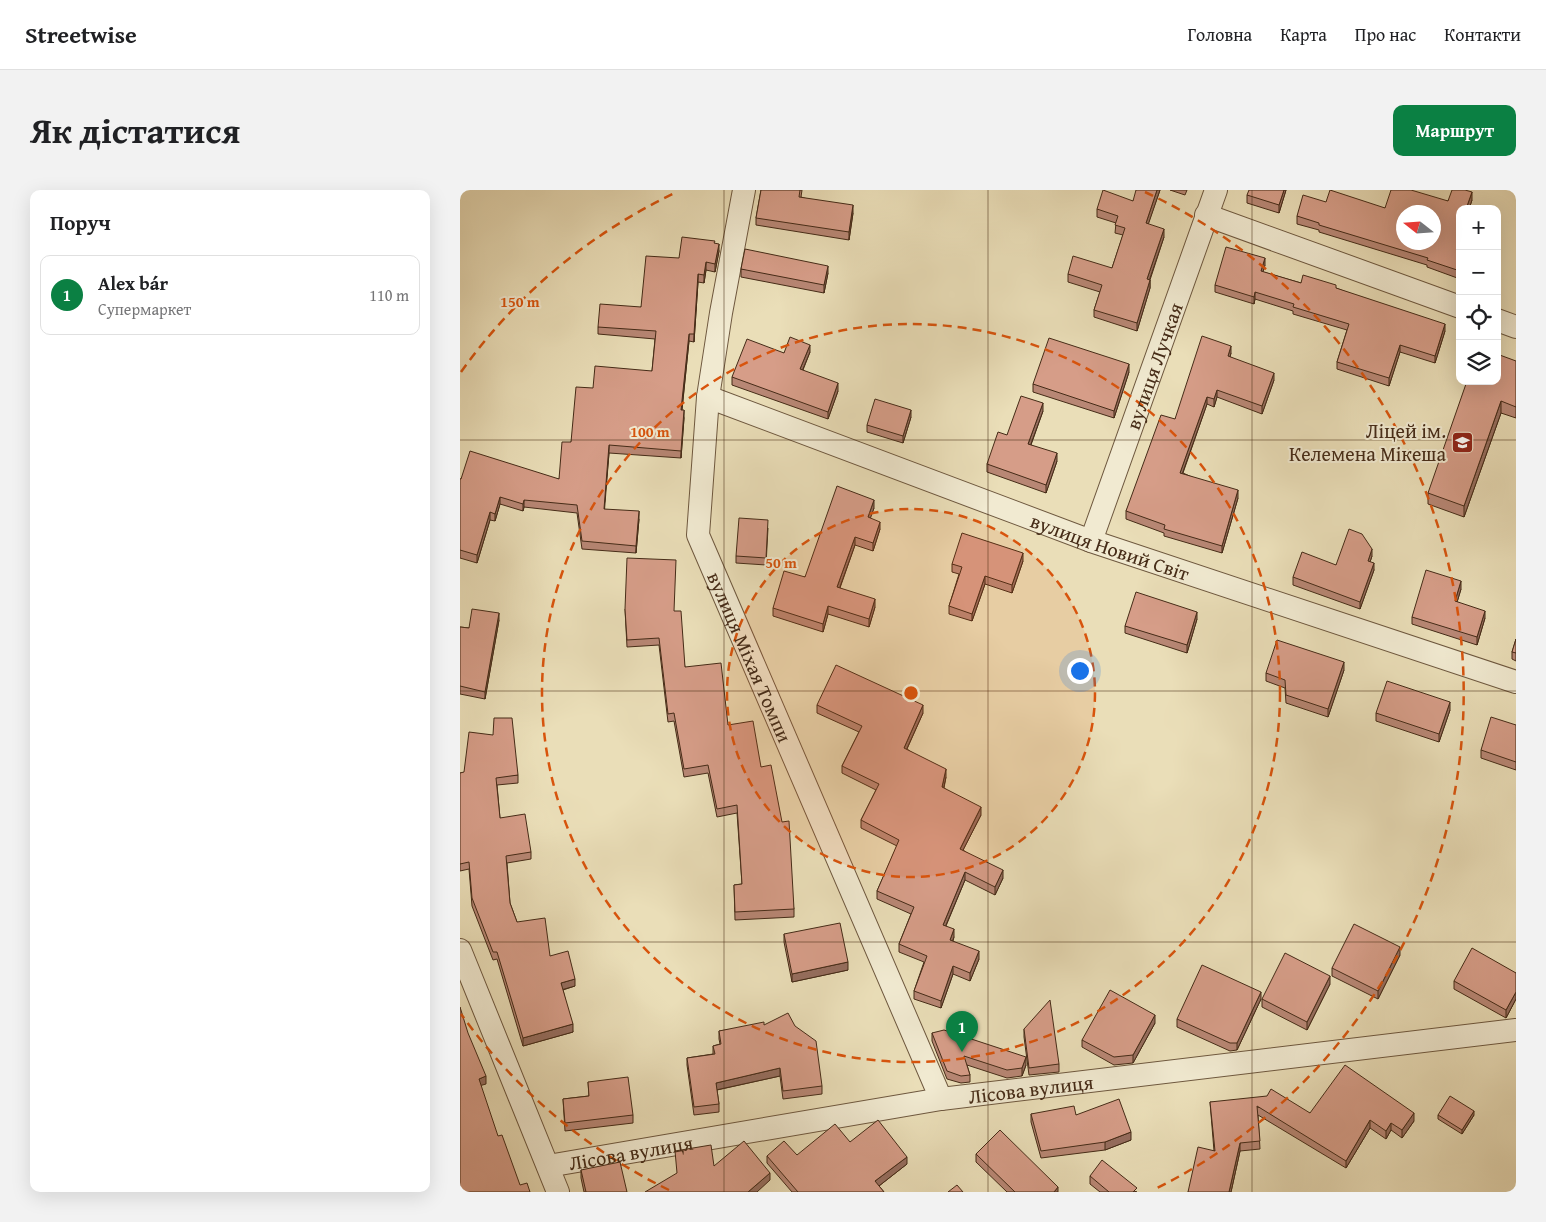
<!DOCTYPE html>
<html lang="uk">
<meta charset="utf-8">
<style>
body{margin:0;font-family:"Gentium Book Plus",serif;background:#f2f2f2;color:#202124}
.controls{position:absolute;right:15px;top:15px;display:grid;overflow:hidden;border-radius:10px;box-shadow:0 5px 20px #0002}
.controls button{width:45px;height:45px;display:grid;place-items:center;padding:0;border:0;border-bottom:1px solid #e0e0e0;background:#fff;color:#202124;font:25px sans-serif}
.compass{position:absolute;left:936px;top:15px;width:45px;height:45px;border-radius:50%;background:#fff;box-shadow:0 5px 20px #0002;rotate:287deg}
.you{position:absolute;left:619px;top:480px;width:18px;height:18px;margin:-12px;border:4px solid #fff;border-radius:50%;background:#1a73e8;box-shadow:0 0 0 8px #1a73e833}
.badge{display:grid;place-items:center;width:32px;height:32px;border-radius:50%;background:#0b8043;color:#fff;font-size:16px;font-weight:700}
.pin{position:absolute;translate:-50% -41px;filter:drop-shadow(0 1px 2px #0008)}
.pin::after{content:'';position:absolute;top:26px;width:18px;height:15px;background:inherit;clip-path:polygon(0 0,100% 0,50% 100%)}
.list{margin:0;padding:0;list-style:none}
h2{display:flex;justify-content:space-between;align-items:center;height:65px;margin:0;padding:0 20px;font-size:21px}
h2 small{font-size:16px;font-weight:400;color:#757577}
.list li{display:grid;grid-template-columns:32px 1fr auto;gap:15px;align-items:center;box-sizing:border-box;height:80px;margin:0 10px 10px;padding:0 10px;border:1px solid #e0e0e0;border-radius:10px}
.list b{display:block;font-size:19px;white-space:nowrap}
.list p{margin:0;font-size:16px;white-space:nowrap;color:#757577}
.list em{font-size:16px;font-style:normal;color:#757577}
.icon{flex:none;width:28px;height:28px;fill:none;stroke:currentColor;stroke-width:2;stroke-linecap:round;stroke-linejoin:round}
.map{position:relative;flex:none;width:1056px;height:1002px;overflow:hidden;border-radius:10px}
header{display:flex;align-items:center;gap:30px;box-sizing:border-box;height:70px;padding:0 25px;background:#fff;border-bottom:1px solid #e0e0e0}
header strong{font-size:24px}
nav{display:flex;gap:28px;margin-inline-start:auto;font-size:18px}
.intro{display:flex;align-items:center;justify-content:space-between;box-sizing:border-box;height:120px;padding:0 30px}
h1{margin:0;font-size:35px}
.button{padding:12px 22px;border-radius:10px;background:#0b8043;color:#fff;font-size:18px;font-weight:700}
main{display:flex;gap:30px;padding:0 30px}
aside{flex:1;background:#fff;border-radius:10px;box-shadow:0 5px 20px #0002}
.map>svg:first-child{display:block}
.lines{fill:none;stroke-linecap:round;stroke-linejoin:round}
.minor-casing{stroke:#6e583f;stroke-width:24}
.minor{stroke:#f1ead1;stroke-width:22}
.wall{fill:#b88775;stroke:#452b17}
.shaded-wall{fill:#966e5f;stroke:#452b17}
.building{fill:#d69d88;stroke:#452b17;fill-rule:evenodd}
.grid{fill:none;stroke:#452b17;stroke-width:1;stroke-opacity:0.55}
.ring{fill:none;stroke:#d8540d;stroke-width:2.5;stroke-dasharray:9 6}
.labels{text-anchor:middle;dominant-baseline:central;stroke-width:4;stroke-linejoin:round;paint-order:stroke}
.street-label{font-size:20px;fill:#452b17;stroke:#f1ead1}
.poi-label{font-size:20px;fill:#452b17;stroke:#f1ead1;text-anchor:end}
.centre{fill:#d8540d;stroke:#f1ead1;stroke-width:2.5}
.ring-label{font-size:15px;text-anchor:middle;font-weight:bold;fill:#d8540d;stroke:#f1ead1;stroke-width:4;stroke-linejoin:round;paint-order:stroke}
</style>
<header>
<strong>Streetwise</strong>
<nav><a>Головна</a><a>Карта</a><a>Про нас</a><a>Контакти</a></nav>
</header>
<div class="intro"><h1>Як дістатися</h1><a class="button">Маршрут</a></div>
<main>
<aside>
<h2>Поруч<small></small></h2>
<ul class="list">
<li><span class="badge">1</span><div><b>Alex bár</b><p>Супермаркет</p></div><em>110 m</em></li>
</ul>
</aside>
<div class="map">
<svg width="1056" height="1002" viewBox="0 0 1056 1002">
<rect width="100%" height="100%" fill="#eadeb8"/>
<filter id="stains"><feTurbulence type="fractalNoise" baseFrequency=".004" numOctaves="4"/><feColorMatrix values="0 0 0 0 .2 0 0 0 0 .09 0 0 0 0 .02 0 0 0 .5 -.17"/></filter>
<radialGradient id="worn" r=".72"><stop offset=".6" stop-color="#630" stop-opacity="0"/><stop offset="1" stop-color="#630" stop-opacity=".3"/></radialGradient>
<g class="lines">
<defs>
<g id="minor">
<path id="s1" d="M284 0 261 123 248 207 238 345 481 909"/>
<polyline points="746,25 1000,117"/>
<polyline points="1037,130 1056,137"/>
<path id="s2" d="M248 207 631 351 1056 492"/>
<path id="s3" d="M631 351 756 0"/>
<polyline points="0,760 98,1002"/>
<path id="s4" d="M88 976 481 909 1056 840"/>
</g>
</defs>
<use href="#minor" class="minor-casing"/>
<use href="#minor" class="minor"/>
</g>
<g class="wall">
<polygon points="301,0 342,0 341,7 393,23 389,50 296,35 296,28"/>
<polygon points="700,0 688,34 704,47 690,90 690,98 677,141 634,127 634,120 640,102 608,92 608,84 652,78 663,45 655,43 656,33 637,27 637,19 673,11"/>
<polygon points="710,0 727,0 725,5"/>
<polygon points="826,0 819,23 787,13 787,5"/>
<polygon points="1012,10 1009,19 1000,19 1000,89 967,77 967,75 859,42 859,40 837,34 837,26 925,18 988,11"/>
<polygon points="255,53 259,61 255,82 246,80 244,93 238,92 234,152 229,151 222,220 224,228 221,268 149,263 144,319 179,329 176,363 122,359 117,323 64,317 63,321 40,314 35,331 30,330 17,373 0,368 0,289 99,289 111,252 133,198 192,181 195,149 138,144 138,137 181,117 219,68"/>
<polygon points="805,75 803,82 841,93 876,98 985,141 975,173 940,162 929,196 877,179 877,172 887,140 833,124 833,121 795,109 794,114 755,102 755,95"/>
<polygon points="281,79 368,83 364,103 281,87"/>
<polygon points="350,162 343,180 378,201 368,229 272,195 272,187 324,163"/>
<polygon points="771,163 770,167 814,190 802,224 757,207 754,217 747,214 723,283 778,308 762,363 704,346 704,343 666,329 666,321 715,229"/>
<polygon points="1056,171 1056,228 1041,223 1004,327 968,314 968,303"/>
<polygon points="669,182 654,228 573,202 573,194"/>
<polygon points="583,221 571,255 597,271 586,303 527,282 527,274 547,245"/>
<polygon points="451,227 443,253 407,242 407,235"/>
<polygon points="414,318 410,328 420,339 413,361 395,355 380,398 415,417 409,437 368,424 363,442 313,426 313,418"/>
<polygon points="308,338 306,375 276,373 276,366"/>
<polygon points="912,366 910,372 914,380 900,419 833,395 833,387 876,375"/>
<polygon points="563,371 552,403 525,394 512,431 489,424 489,416 499,384 492,382 492,374"/>
<polygon points="1001,399 997,412 1025,428 1017,455 952,434 952,427"/>
<polygon points="165,419 214,421 225,477 268,535 301,577 334,719 334,727 275,730 274,695 282,694 277,623 257,627 248,583 224,587 214,531 208,532 199,455 167,457"/>
<polygon points="737,429 727,463 665,443 665,436"/>
<polygon points="39,430 25,509 0,504 0,437 9,438"/>
<polygon points="1056,449 1056,471 1052,469 1052,462"/>
<polygon points="884,480 868,527 826,513 825,498 806,491 806,483"/>
<polygon points="357,515 463,523 447,559 486,587 484,598 521,625 503,660 543,688 535,705 505,690 486,736 494,747 493,751 519,769 510,791 493,784 481,818 454,809 454,801 464,772 439,762 439,754 451,724 417,709 417,701 437,656 401,638 401,630 416,600 382,583 382,576 399,542 357,523"/>
<polygon points="990,520 979,552 916,531 916,523"/>
<polygon points="1056,535 1056,580 1021,568 1021,560"/>
<polygon points="0,583 58,585 58,593 37,595 40,628 71,662 71,669 47,673 50,713 57,732 90,766 115,796 103,800 113,842 63,856 37,769 33,770 12,716 9,679 0,681"/>
<polygon points="324,744 388,780 332,792 324,752"/>
<polygon points="940,765 918,809 872,786 872,778"/>
<polygon points="1056,783 1056,809 1046,828 994,799 994,791"/>
<polygon points="870,794 847,840 802,817 802,809"/>
<polygon points="801,809 777,860 770,861 717,837 717,829"/>
<polygon points="695,833 673,873 654,875 622,857 622,850"/>
<polygon points="304,835 362,896 362,904 323,909 320,886 257,900 259,914 259,922 234,925 227,875 227,868 253,864 253,856 260,854 259,849 259,841"/>
<polygon points="564,839 599,874 599,882 569,885 564,847"/>
<polygon points="472,843 566,875 562,886 547,888 507,875 510,885 510,892 501,893 487,889 472,851"/>
<polygon points="128,892 173,925 173,933 105,941 103,909 129,906"/>
<polygon points="750,912 850,923 954,931 942,948 931,940 926,949 910,938 886,978 798,925 800,959 780,961 771,1002 728,1002 754,961"/>
<polygon points="571,924 616,925 671,950 645,960 581,968 571,932"/>
<polygon points="978,925 1014,925 1002,944 978,929"/>
<polygon points="390,952 447,974 419,996 424,1002 332,1002 307,973 307,966 337,965"/>
<polygon points="516,964 598,1002 547,1002 516,972"/>
<polygon points="121,980 167,1002 124,1002 121,988"/>
<polygon points="630,986 677,1002 640,1002 630,994"/>
</g>
<g class="shaded-wall">
<polygon points="697,0 700,0 686,41 686,33"/>
<polygon points="824,0 826,0 819,23 819,15"/>
<polygon points="1012,2 1012,10 1009,19 1006,19"/>
<polygon points="393,15 393,23 389,50 389,42"/>
<polygon points="704,39 704,47 687,97 687,89"/>
<polygon points="259,54 259,61 255,82 255,74"/>
<polygon points="805,68 805,75 801,88 801,81"/>
<polygon points="246,72 246,80 244,93 244,85"/>
<polygon points="368,76 368,83 364,103 364,95"/>
<polygon points="238,84 238,92 234,152 234,144"/>
<polygon points="690,90 690,98 677,141 677,133"/>
<polygon points="795,102 795,109 794,114 794,107"/>
<polygon points="985,134 985,141 975,173 975,166"/>
<polygon points="229,144 229,151 221,228 221,220"/>
<polygon points="350,155 350,162 340,186 340,179"/>
<polygon points="940,155 940,162 929,196 929,188"/>
<polygon points="771,156 771,163 768,174 768,166"/>
<polygon points="669,174 669,182 654,228 654,221"/>
<polygon points="814,183 814,190 802,224 802,216"/>
<polygon points="378,193 378,201 368,229 368,222"/>
<polygon points="757,200 757,207 754,217 754,209"/>
<polygon points="747,207 747,214 720,290 720,283"/>
<polygon points="1041,211 1041,223 1004,327 1004,316"/>
<polygon points="583,213 583,221 568,262 568,254"/>
<polygon points="224,220 224,228 221,268 221,261"/>
<polygon points="451,220 451,227 443,253 443,246"/>
<polygon points="149,255 149,263 144,326 144,319"/>
<polygon points="597,263 597,271 586,303 586,295"/>
<polygon points="778,300 778,308 762,363 762,356"/>
<polygon points="40,307 40,314 35,331 35,324"/>
<polygon points="64,310 64,317 63,321 63,314"/>
<polygon points="414,310 414,318 408,335 408,327"/>
<polygon points="179,321 179,329 176,363 176,356"/>
<polygon points="30,322 30,330 17,373 17,365"/>
<polygon points="420,332 420,339 413,361 413,353"/>
<polygon points="395,347 395,355 377,405 377,397"/>
<polygon points="912,359 912,366 908,378 908,371"/>
<polygon points="563,363 563,371 552,403 552,395"/>
<polygon points="914,373 914,380 900,419 900,412"/>
<polygon points="525,386 525,394 512,431 512,424"/>
<polygon points="1001,391 1001,399 995,419 995,411"/>
<polygon points="415,409 415,417 409,437 409,429"/>
<polygon points="368,416 368,424 363,442 363,434"/>
<polygon points="1025,421 1025,428 1017,455 1017,447"/>
<polygon points="737,422 737,429 727,463 727,455"/>
<polygon points="39,423 39,430 25,509 25,502"/>
<polygon points="884,472 884,480 868,527 868,519"/>
<polygon points="990,512 990,520 979,552 979,544"/>
<polygon points="463,515 463,523 444,565 444,558"/>
<polygon points="486,579 486,587 482,605 482,597"/>
<polygon points="521,617 521,625 500,666 500,659"/>
<polygon points="543,680 543,688 535,705 535,697"/>
<polygon points="505,682 505,690 483,742 483,735"/>
<polygon points="494,739 494,747 490,757 490,750"/>
<polygon points="940,757 940,765 918,809 918,801"/>
<polygon points="519,761 519,769 510,791 510,783"/>
<polygon points="388,772 388,780 332,792 332,784"/>
<polygon points="493,776 493,784 481,818 481,811"/>
<polygon points="870,786 870,794 847,840 847,832"/>
<polygon points="115,789 115,796 101,800 101,793"/>
<polygon points="801,802 801,809 777,860 777,853"/>
<polygon points="1056,802 1056,809 1046,828 1046,820"/>
<polygon points="695,825 695,833 673,873 673,865"/>
<polygon points="113,834 113,842 63,856 63,848"/>
<polygon points="566,867 566,875 562,886 562,878"/>
<polygon points="320,878 320,886 256,900 256,893"/>
<polygon points="26,886 26,894 19,896 19,889"/>
<polygon points="1014,921 1014,925 1002,944 1002,940"/>
<polygon points="954,923 954,931 942,948 942,940"/>
<polygon points="910,930 910,938 886,978 886,971"/>
<polygon points="931,933 931,940 926,949 926,941"/>
<polygon points="671,942 671,950 645,960 645,952"/>
<polygon points="780,953 780,961 771,1002 769,1002"/>
<polygon points="447,967 447,974 415,999 415,991"/>
<polygon points="310,983 310,990 297,1002 288,1002"/>
<polygon points="598,997 598,1002 594,1002"/>
</g>
<g class="building">
<polygon points="301,0 340,0 339,7 393,15 389,42 296,28"/>
<polygon points="643,0 673,11 676,0 697,0 686,33 704,39 687,89 690,90 677,133 634,120 642,95 608,84 613,66 652,78 665,38 655,35 658,26 637,19"/>
<polygon points="789,0 824,0 819,15 787,5"/>
<path d="M870 0 925 18 931 0H951L988 11 992 0H1005L1012 2 1006 19H1000V37L999 41H1000V81L967 70 968 68 859 35V33L837 26 843 5 866 12ZM944 22H974V52H944Z"/>
<polygon points="222,47 255,51 254,53 259,54 255,74 246,72 244,85 238,84 234,144 229,144 221,220 224,220 221,261 149,255 144,319 179,321 176,356 122,351 117,315 64,310 63,314 40,307 35,324 30,322 17,365 0,360 0,289 1,289 10,261 99,289 102,252 111,252 116,197 133,198 135,176 192,181 196,141 138,137 140,114 181,117 186,66 219,68"/>
<polygon points="766,57 805,68 801,81 841,93 843,85 876,95 876,98 985,134 975,166 940,155 929,188 877,172 889,134 833,117 834,114 795,102 794,107 755,95"/>
<polygon points="285,59 368,76 364,95 281,79"/>
<polygon points="742,146 771,156 768,166 814,183 802,216 757,200 754,209 747,207 720,283 778,300 762,356 704,339 705,335 666,321 701,225 715,229"/>
<polygon points="330,147 350,155 340,179 378,193 368,222 272,187 287,149 324,163"/>
<polygon points="589,148 669,174 654,221 573,194"/>
<polygon points="1037,164 1056,171 1056,217 1041,211 1004,316 968,303 1007,191 1037,191"/>
<polygon points="561,206 583,213 568,254 597,263 586,295 527,274 538,242 547,245"/>
<polygon points="415,209 451,220 443,246 407,235"/>
<polygon points="377,296 414,310 408,327 420,332 413,353 395,347 377,397 415,409 409,429 368,416 363,434 313,418 324,381 345,387"/>
<polygon points="279,328 308,330 306,368 276,366"/>
<polygon points="889,339 902,344 912,359 908,371 914,373 900,412 833,387 842,362 876,375"/>
<polygon points="502,343 563,363 552,395 525,386 512,424 489,416 502,377 492,374"/>
<polygon points="167,368 216,370 214,421 221,421 225,477 261,473 268,535 293,531 301,577 311,575 322,632 329,631 334,719 275,722 274,695 282,694 277,615 257,619 248,575 224,579 214,523 208,524 199,448 167,450 165,419"/>
<polygon points="966,380 1001,391 995,411 1025,421 1017,447 952,427"/>
<polygon points="676,402 737,422 727,455 665,436"/>
<polygon points="12,419 39,423 25,502 0,496 0,437 9,438"/>
<polygon points="1056,449 1056,463 1052,462"/>
<polygon points="817,450 884,472 868,519 826,505 825,490 806,483"/>
<polygon points="376,475 463,515 444,558 486,579 482,597 521,617 500,659 543,680 535,697 505,682 483,735 494,739 490,750 519,761 510,783 493,776 481,811 454,801 467,766 439,754 454,717 417,701 439,650 401,630 419,594 382,576 402,536 357,515"/>
<polygon points="927,491 990,512 979,544 916,523"/>
<polygon points="1031,527 1056,535 1056,572 1021,560"/>
<polygon points="34,528 52,528 58,585 36,588 40,628 65,624 71,662 46,666 50,713 57,732 85,728 90,766 108,761 115,789 101,793 113,834 63,848 37,762 33,762 12,708 9,672 0,674 0,583 4,582 9,542 33,545"/>
<polygon points="380,733 388,772 332,784 324,744"/>
<polygon points="894,734 940,757 918,801 872,778"/>
<polygon points="1012,758 1056,783 1056,802 1046,820 994,791"/>
<polygon points="825,763 870,786 847,832 802,809"/>
<polygon points="742,775 801,802 777,853 770,853 717,829"/>
<polygon points="650,800 695,825 673,865 654,867 622,850"/>
<polygon points="590,810 599,874 569,878 564,839"/>
<polygon points="0,817 8,843 26,886 19,889 38,946 42,945 60,995 67,993 70,1002 0,1002"/>
<polygon points="328,823 335,836 356,851 362,896 323,901 320,878 256,893 259,914 234,917 227,868 255,864 253,856 261,854 259,841 304,832 304,835"/>
<polygon points="484,840 566,867 562,878 547,880 504,866 510,885 501,886 487,881 472,843"/>
<polygon points="885,875 954,923 942,940 931,933 926,941 910,930 886,971 797,916 800,951 780,953 769,1002 728,1002 738,957 755,961 750,912 807,906 811,899 850,923"/>
<polygon points="168,887 173,925 105,933 103,909 129,906 128,892"/>
<polygon points="990,906 1014,921 1002,940 978,925"/>
<polygon points="659,909 671,942 645,952 581,961 571,924 614,916 616,925"/>
<polygon points="418,930 447,967 415,991 424,1002 338,1002 307,966 324,951 337,965 375,934 390,952"/>
<polygon points="540,940 598,997 594,1002 555,1002 516,964"/>
<polygon points="284,951 310,983 288,1002 185,1002 217,983 215,961 251,955 254,976"/>
<polygon points="642,970 677,998 673,1002 649,1002 630,986"/>
<polygon points="160,972 167,1002 126,1002 121,980"/>
<polygon points="497,995 503,1002 488,1002"/>
</g>
<path class="grid" d="M264 0V1002M528 0V1002M792 0V1002M0 250H1056M0 501H1056M0 752H1056"/>
<circle cx="451" cy="503" r="184" fill="#d8540d" fill-opacity=".12"/>
<g class="ring">
<circle cx="451" cy="503" r="184"/>
<circle cx="451" cy="503" r="369"/>
<path d="M209 1000A553 553 0 0 1 1 824M1 182A553 553 0 0 1 217 2M685 2A553 553 0 0 1 693 1000"/>
</g>
<defs>
<symbol id="school-square" viewBox="-11 -11 22 22"><rect x="-9" y="-9" width="18" height="18" rx="4" fill="#8f2418" stroke="#f1ead1"/><path d="M0-5L7-2L0 1L-7-2ZM-4 1L0 2.5L4 1V4Q0 6-4 4Z" fill="#fff"/></symbol>
</defs>
<g fill-rule="evenodd">
<use href="#school-square" x="990" y="240" width="25" height="25"/>
</g>
<g class="labels">
<g class="street-label">
<text stroke="none"><textPath href="#s3" startOffset="186">вулиця Лучкая</textPath></text>
<text stroke="none"><textPath href="#s2" startOffset="429">вулиця Новий Світ</textPath></text>
<text stroke="none"><textPath href="#s1" startOffset="481">вулиця Міхая Томпи</textPath></text>
<text stroke="none"><textPath href="#s4" startOffset="489">Лісова вулиця</textPath></text>
<text stroke="none"><textPath href="#s4" startOffset="84">Лісова вулиця</textPath></text>
</g>
<g class="poi-label">
<text x="986" y="240">Ліцей ім.<tspan x="986" dy="23">Келемена Мікеша</tspan></text>
</g>
</g>
<circle cx="451" cy="503" r="8" class="centre"/>
<g class="ring-label">
<text x="60" y="117">150 m</text>
<text x="190" y="247">100 m</text>
<text x="321" y="378">50 m</text>
</g>
<rect width="100%" height="100%" filter="url(#stains)"/>
<rect width="100%" height="100%" fill="url(#worn)"/>
</svg>
<div class="controls">
<button>+</button>
<button>−</button>
<button><svg class="icon" aria-label="locate" viewBox="0 0 24 24"><circle cx="12" cy="12" r="6"/><path d="M12 2v4M12 18v4M2 12h4M18 12h4"/></svg></button>
<button><svg class="icon" aria-label="layers" viewBox="0 0 24 24"><path d="M12 4l9 5-9 5-9-5zM3 14l9 5 9-5"/></svg></button>
</div>
<svg class="compass" viewBox="-18 -18 36 36"><path d="M0-13l5 13h-10z" fill="#e53935"/><path d="M0 13l5-13h-10z" fill="#757577"/></svg>
<div class="you"></div>
<div class="pin badge" style="left:502px;top:862px">1</div>
</div>
</main>
